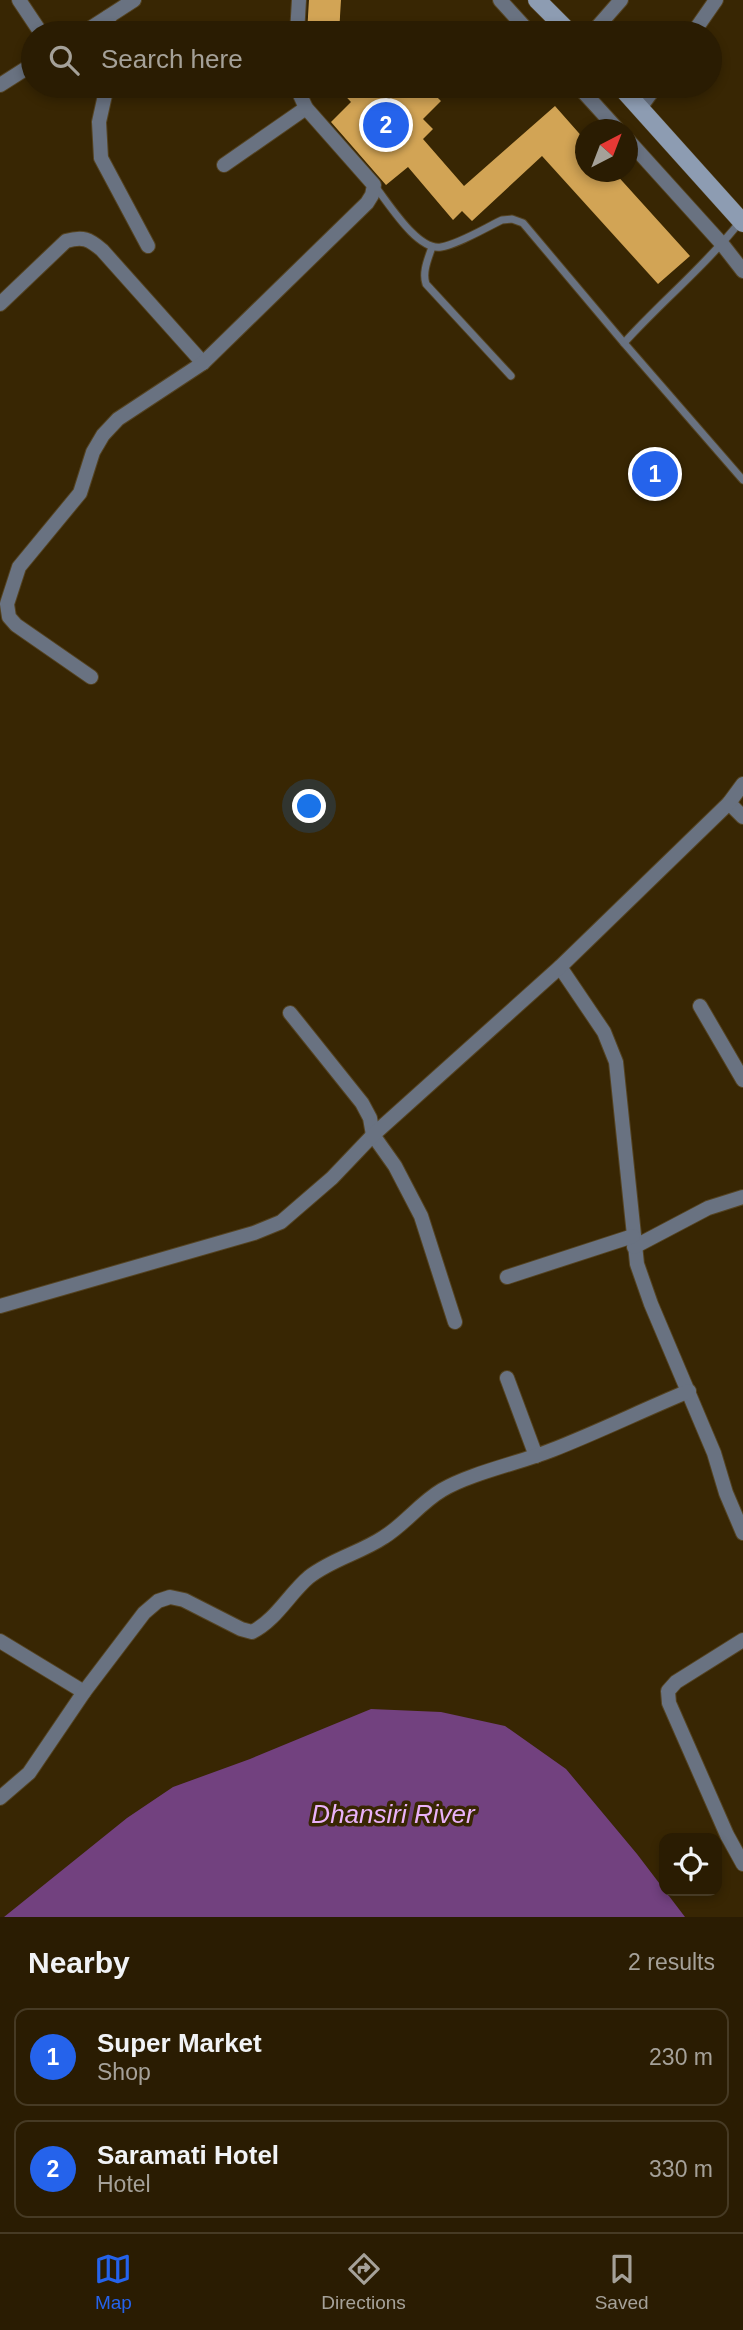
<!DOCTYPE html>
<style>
body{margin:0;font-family:Arial,sans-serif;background:#32250c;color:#f1f3f6}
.controls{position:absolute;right:21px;bottom:21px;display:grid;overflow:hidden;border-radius:14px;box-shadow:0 4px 10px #0003}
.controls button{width:63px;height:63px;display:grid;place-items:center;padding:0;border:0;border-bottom:2px solid #463a24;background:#2a1c02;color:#f1f3f6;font:35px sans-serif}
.compass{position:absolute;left:575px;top:119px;width:63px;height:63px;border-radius:50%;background:#2a1c02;box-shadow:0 4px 10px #0003;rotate:42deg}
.you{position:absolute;left:310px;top:807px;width:24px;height:24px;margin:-18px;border:5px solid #fff;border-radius:50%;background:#1a73e8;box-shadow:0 0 0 10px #1a73e833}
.badge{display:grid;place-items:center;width:46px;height:46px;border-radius:50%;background:#2563eb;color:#fff;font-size:23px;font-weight:700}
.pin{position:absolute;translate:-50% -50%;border:4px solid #fff;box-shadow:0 2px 7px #0006}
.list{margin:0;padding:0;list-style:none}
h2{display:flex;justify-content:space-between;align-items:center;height:91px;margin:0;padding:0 28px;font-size:30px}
h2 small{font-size:23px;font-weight:400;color:#a5a199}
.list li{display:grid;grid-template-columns:46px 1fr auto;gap:21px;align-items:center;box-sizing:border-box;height:98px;margin:0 14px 14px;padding:0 14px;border:2px solid #463a24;border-radius:14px}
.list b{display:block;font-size:26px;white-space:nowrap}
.list p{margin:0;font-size:23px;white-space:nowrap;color:#a5a199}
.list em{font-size:23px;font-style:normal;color:#a5a199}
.icon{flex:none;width:38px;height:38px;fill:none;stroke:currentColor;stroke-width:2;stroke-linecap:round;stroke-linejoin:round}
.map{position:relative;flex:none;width:743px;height:1917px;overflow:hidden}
.search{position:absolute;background:#2a1c02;box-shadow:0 4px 10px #0003;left:21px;right:21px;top:21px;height:77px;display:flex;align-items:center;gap:18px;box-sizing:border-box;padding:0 24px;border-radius:38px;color:#a5a199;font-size:26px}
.sheet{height:315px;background:#2a1c02}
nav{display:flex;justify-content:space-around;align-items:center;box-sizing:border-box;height:98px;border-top:2px solid #463a24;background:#2a1c02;font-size:19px;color:#a5a199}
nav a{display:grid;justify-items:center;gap:4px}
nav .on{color:#2563eb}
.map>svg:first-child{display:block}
.water{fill:#72417f}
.building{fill:#d2a455}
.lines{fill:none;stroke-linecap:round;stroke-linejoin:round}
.lane-casing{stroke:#544322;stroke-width:9}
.street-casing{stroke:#544322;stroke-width:16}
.secondary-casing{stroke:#544322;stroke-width:19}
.lane{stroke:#697281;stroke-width:7}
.street{stroke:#697281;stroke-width:14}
.secondary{stroke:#8d9cb2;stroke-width:18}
.labels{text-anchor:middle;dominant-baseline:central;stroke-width:7;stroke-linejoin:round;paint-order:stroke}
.water-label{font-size:26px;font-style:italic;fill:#eab2f9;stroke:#382603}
</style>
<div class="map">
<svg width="743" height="1917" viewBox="0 0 743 1917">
<rect width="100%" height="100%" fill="#382603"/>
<polygon class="water" points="371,1709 441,1712 505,1726 566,1769 637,1854 685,1917 4,1917 127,1818 173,1787 250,1759"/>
<g class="building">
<polygon points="309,0 341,0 339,33 307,33"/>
<polygon points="336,86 374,86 387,101 403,86 426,86 441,101 423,119 433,129 423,139 464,186 555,106 585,140 585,172 614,172 690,256 658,284 542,156 472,221 462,211 453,220 408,167 386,185 331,122 351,102"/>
</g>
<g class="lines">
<defs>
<g id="lane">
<path d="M374 185C388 202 417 251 441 247 459 244 485 228 502 220L512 219 523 223 624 343 743 480"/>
<path d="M432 247C428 259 422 272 426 284L511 376"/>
<path d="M624 343C661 302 705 266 739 223"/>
</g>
<g id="street">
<polyline points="19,0 41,33"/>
<polyline points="500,0 530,33"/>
<polyline points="108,17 111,33"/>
<polyline points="83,33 134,0"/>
<polyline points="297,33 299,0"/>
<polyline points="592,33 621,0"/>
<polyline points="693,33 716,0"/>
<polyline points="0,85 33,64"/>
<polyline points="107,86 99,122 101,158 148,246"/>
<polyline points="578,86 618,130"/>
<polyline points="640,108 656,86"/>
<polyline points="628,140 722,244 743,271"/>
<polyline points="224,165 306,108"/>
<path d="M0 304 66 241C83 236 89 239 102 250L203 363"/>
<polyline points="91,677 16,625 9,617 7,604 19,567 80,493 93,452 103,435 118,419 203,363 367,203 372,195 374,185 306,108 296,86"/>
<polyline points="729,803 743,817"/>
<polyline points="560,967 604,1032 616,1062 637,1264 651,1304 714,1453 726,1493 743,1533"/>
<polyline points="700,1006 743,1080"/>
<polyline points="290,1013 362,1103 370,1118 373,1135 395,1166 421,1216 455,1322"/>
<polyline points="634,1247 708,1208 743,1197"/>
<polyline points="507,1277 633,1236"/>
<polyline points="0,1306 254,1233 281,1222 332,1178 373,1135 560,967 729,803 743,784"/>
<polyline points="507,1378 536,1456"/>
<polyline points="743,1640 676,1682 668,1691 669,1703 727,1835 743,1864"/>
<polyline points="0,1641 84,1692"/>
<path d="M0 1798 29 1773 84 1692 144 1613 158 1601 170 1597 184 1600 241 1629 252 1632C276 1620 289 1594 309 1577 332 1559 360 1553 384 1537 405 1524 420 1503 442 1490 471 1473 519 1463 552 1450 598 1432 643 1410 689 1391"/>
</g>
<g id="secondary">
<polyline points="537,0 570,33"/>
<polyline points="620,86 743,223"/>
</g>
</defs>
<use href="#lane" class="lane-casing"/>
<use href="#street" class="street-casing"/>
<use href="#secondary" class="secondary-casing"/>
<use href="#lane" class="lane"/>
<use href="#street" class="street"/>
<use href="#secondary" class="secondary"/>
</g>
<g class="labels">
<g class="water-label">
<text x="393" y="1814">Dhansiri River</text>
</g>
</g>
</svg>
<div class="controls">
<button><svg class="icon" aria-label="locate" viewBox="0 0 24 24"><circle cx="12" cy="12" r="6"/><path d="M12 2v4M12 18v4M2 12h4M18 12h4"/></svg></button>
</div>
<svg class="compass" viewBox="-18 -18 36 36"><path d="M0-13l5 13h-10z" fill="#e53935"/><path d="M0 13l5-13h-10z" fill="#a5a199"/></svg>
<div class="you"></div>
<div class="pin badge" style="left:655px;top:474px">1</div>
<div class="pin badge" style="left:386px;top:125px">2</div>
<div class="search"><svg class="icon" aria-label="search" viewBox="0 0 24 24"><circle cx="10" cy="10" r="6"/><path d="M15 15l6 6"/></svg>Search here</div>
</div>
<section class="sheet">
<h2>Nearby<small>2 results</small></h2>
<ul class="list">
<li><span class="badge">1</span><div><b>Super Market</b><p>Shop</p></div><em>230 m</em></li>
<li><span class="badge">2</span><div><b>Saramati Hotel</b><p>Hotel</p></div><em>330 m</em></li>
</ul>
</section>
<nav>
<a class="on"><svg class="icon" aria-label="map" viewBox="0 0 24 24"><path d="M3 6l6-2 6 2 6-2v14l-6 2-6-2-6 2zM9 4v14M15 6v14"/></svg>Map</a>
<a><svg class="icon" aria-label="directions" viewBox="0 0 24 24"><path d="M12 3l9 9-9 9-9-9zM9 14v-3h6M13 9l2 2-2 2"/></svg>Directions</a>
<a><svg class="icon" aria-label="saved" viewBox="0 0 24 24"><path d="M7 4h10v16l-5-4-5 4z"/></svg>Saved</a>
</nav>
